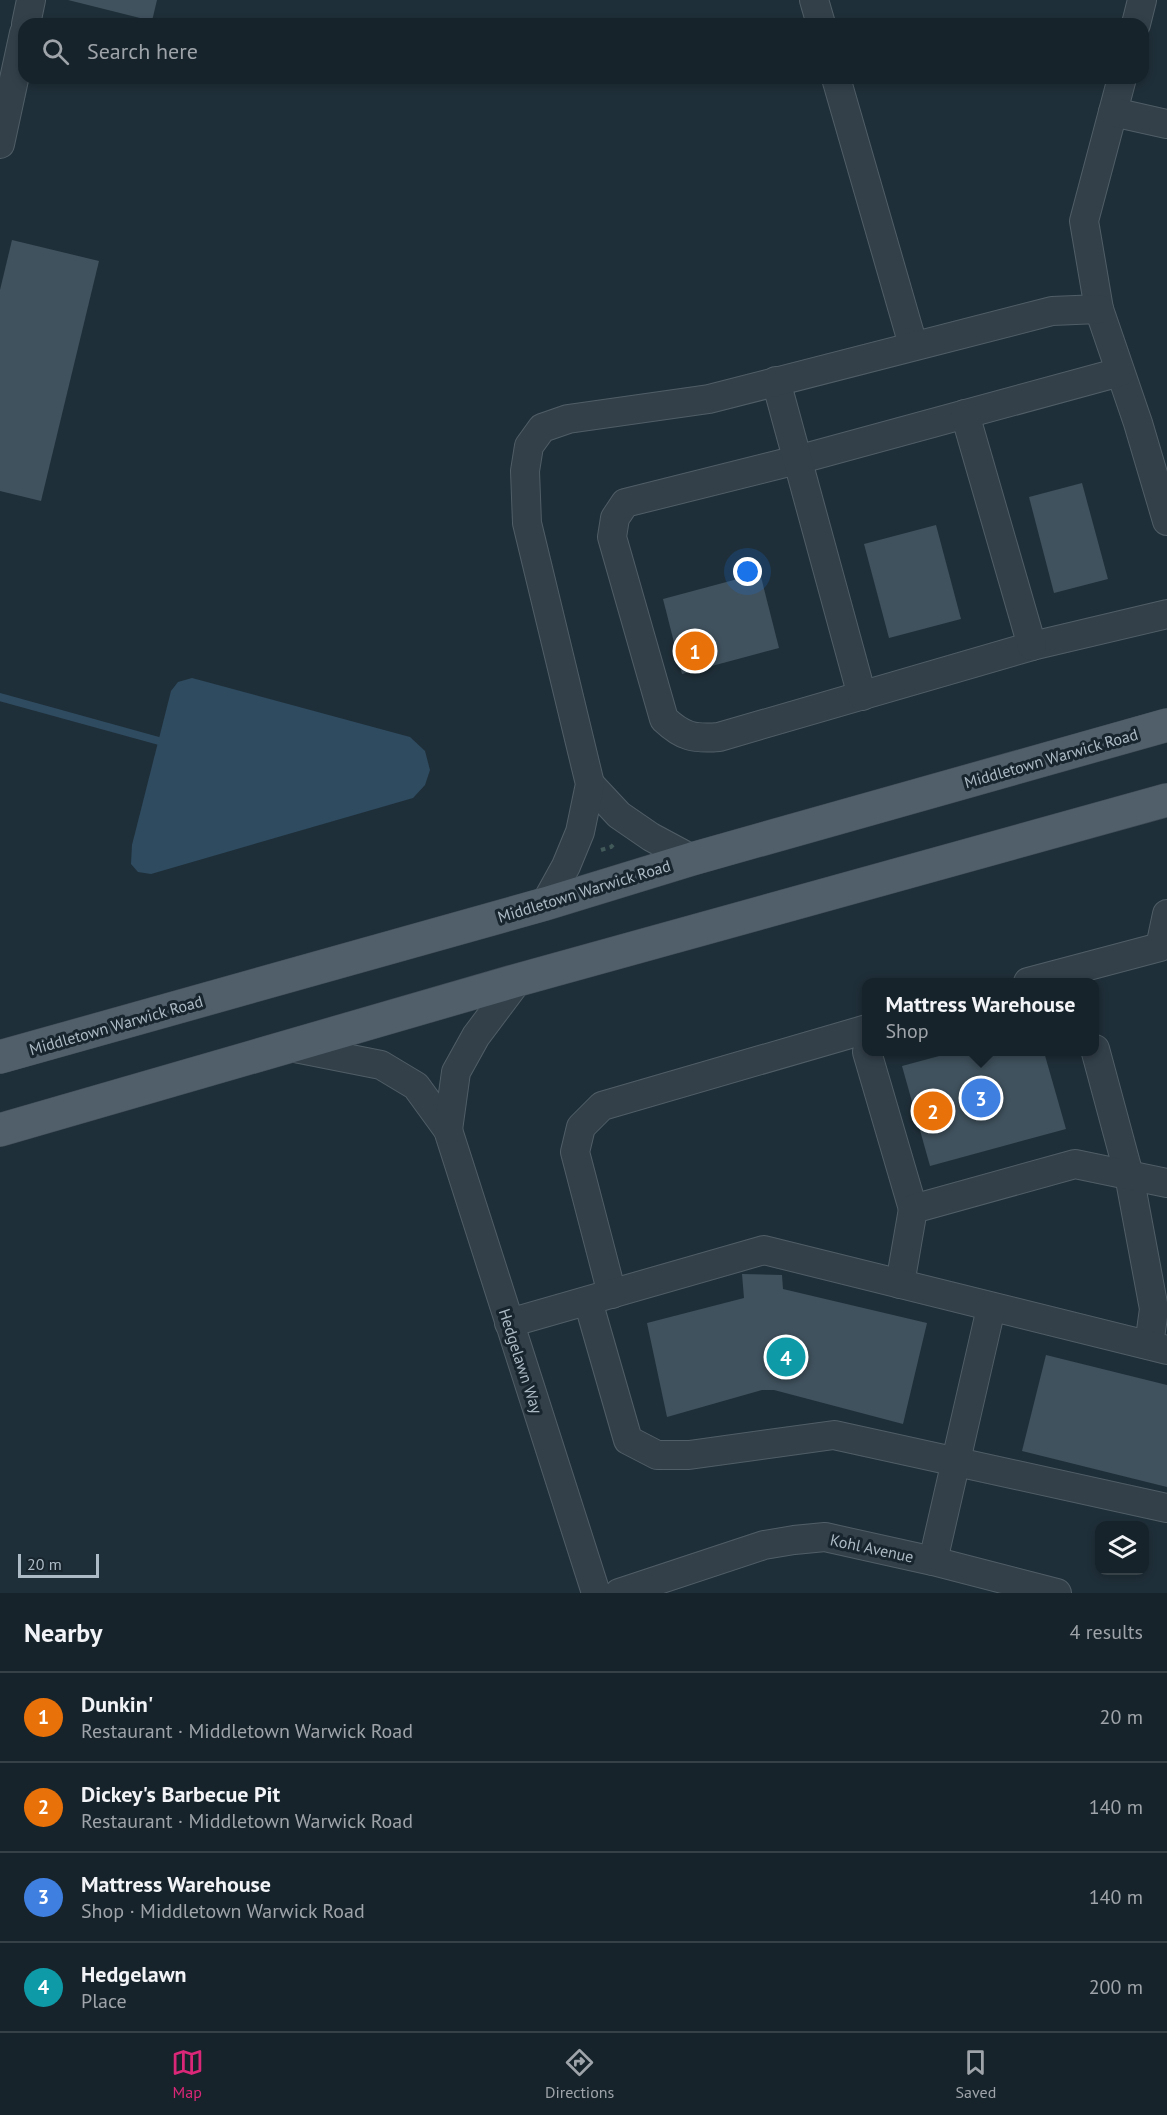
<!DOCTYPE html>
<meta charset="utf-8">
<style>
body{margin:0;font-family:"PT Sans",sans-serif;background:#202b33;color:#f1f3f6}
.controls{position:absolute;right:18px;bottom:18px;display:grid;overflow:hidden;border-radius:12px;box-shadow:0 3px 9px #0003}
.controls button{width:54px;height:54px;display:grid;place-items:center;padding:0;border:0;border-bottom:2px solid #364047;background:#17232b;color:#f1f3f6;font:30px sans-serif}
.scale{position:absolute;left:18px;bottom:15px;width:81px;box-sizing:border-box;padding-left:6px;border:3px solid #adbbc6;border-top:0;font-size:16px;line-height:21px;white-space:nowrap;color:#adbbc6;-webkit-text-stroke:4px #18252e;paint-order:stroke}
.you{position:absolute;left:748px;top:572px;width:21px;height:21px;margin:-15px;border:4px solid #fff;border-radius:50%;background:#1a73e8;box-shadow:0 0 0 9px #1a73e833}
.badge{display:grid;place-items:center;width:39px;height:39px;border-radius:50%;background:#db2777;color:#fff;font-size:20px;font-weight:700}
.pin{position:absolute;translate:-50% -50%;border:3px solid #fff;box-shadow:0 2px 6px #0006}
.popup{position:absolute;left:862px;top:978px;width:237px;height:78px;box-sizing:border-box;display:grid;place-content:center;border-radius:12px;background:#17232b;filter:drop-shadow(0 2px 4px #0005);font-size:20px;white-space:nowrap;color:#9ea4a9}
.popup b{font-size:22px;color:#f1f3f6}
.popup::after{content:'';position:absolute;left:50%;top:100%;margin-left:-12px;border:12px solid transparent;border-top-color:#17232b}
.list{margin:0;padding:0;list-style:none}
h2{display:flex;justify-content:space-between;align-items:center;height:78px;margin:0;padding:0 24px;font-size:26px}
h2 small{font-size:20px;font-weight:400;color:#9ea4a9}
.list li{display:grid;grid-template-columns:39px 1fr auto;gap:18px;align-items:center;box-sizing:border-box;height:90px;padding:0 24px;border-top:2px solid #364047}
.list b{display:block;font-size:22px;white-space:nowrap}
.list p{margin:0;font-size:20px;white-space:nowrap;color:#9ea4a9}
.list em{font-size:20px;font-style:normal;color:#9ea4a9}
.icon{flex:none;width:33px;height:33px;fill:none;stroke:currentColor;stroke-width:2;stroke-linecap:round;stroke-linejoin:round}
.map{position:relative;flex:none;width:1167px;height:1593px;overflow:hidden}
.search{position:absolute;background:#17232b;box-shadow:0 3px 9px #0003;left:18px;right:18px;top:18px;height:66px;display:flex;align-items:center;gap:15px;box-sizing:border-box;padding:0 21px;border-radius:18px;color:#9ea4a9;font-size:22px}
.sheet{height:438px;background:#17232b}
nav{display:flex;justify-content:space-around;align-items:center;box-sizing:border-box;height:84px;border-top:2px solid #364047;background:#17232b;font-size:16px;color:#9ea4a9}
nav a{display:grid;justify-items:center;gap:3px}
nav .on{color:#db2777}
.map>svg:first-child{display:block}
.water{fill:#2f4b60}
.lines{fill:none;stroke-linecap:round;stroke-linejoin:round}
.stream{stroke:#2f4b60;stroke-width:8}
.building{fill:#40525e}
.minor-casing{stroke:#505e67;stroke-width:30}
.major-casing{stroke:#3f4c56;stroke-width:34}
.path{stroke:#415958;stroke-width:4;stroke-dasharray:4.5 4.5;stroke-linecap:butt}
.minor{stroke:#33404a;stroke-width:28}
.major{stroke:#505f6a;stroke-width:33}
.labels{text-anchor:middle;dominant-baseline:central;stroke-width:6;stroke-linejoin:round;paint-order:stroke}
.street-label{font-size:16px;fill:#adbbc6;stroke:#18252e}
</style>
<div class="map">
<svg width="1167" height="1593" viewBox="0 0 1167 1593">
<rect width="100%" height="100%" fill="#1f2f39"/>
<polygon class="water" points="192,678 410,737 425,751 430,770 425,785 413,798 151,874 138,872 131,864 132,845 171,691 178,682"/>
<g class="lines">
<polyline class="stream" points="0,697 159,741"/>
</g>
<g class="building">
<polygon points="68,0 157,0 152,21"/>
<polygon points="12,240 99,261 41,501 0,491 0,290"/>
<polygon points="1082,483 1108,579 1054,593 1029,497"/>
<polygon points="936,525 961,619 889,638 864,544"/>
<polygon points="760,573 779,648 682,674 663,599"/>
<polygon points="954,1052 1044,1052 1066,1129 930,1166 902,1066"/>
<polygon points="742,1274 782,1275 783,1289 927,1323 903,1424 774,1390 762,1390 667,1417 647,1323 744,1298"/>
<polygon points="1046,1355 1167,1385 1167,1487 1022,1451"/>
</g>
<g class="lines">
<defs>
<g id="minor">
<polyline points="814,0 821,24"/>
<polyline points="26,24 31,0"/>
<polyline points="1136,24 1142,0"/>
<polyline points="836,78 913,345"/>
<polyline points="1122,78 1084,221 1099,309 1138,423 1167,521"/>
<polyline points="1113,112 1167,124"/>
<polyline points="0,144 24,33"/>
<path d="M1120 372 797 460 625 503 615 518 612 537 664 719C683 737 694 739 719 737L1032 646 1167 614"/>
<polyline points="776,381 862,696"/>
<polyline points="965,414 1032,646"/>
<polyline points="590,784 619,815 651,837 692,859"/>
<polyline points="545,904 566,866 580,832 590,784 527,523 525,471 529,446 542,428 568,419 709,399 1052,311 1099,309"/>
<polyline points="1028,982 1160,947 1167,914"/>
<polyline points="290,1047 381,1065 416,1086 448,1130 596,1593"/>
<polyline points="1095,1049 1129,1175 1154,1309 1149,1345"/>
<polyline points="867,1052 913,1209"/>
<polyline points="448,1130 456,1072 476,1036 518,980"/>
<polyline points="900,1284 913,1209 1075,1164 1167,1183"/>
<polyline points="612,1294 575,1152 581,1127 602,1106 867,1029"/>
<polyline points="588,1301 628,1440 657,1455 689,1455 834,1435 1167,1508"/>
<polyline points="509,1323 764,1250 1167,1350"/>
<polyline points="933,1561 991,1308"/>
<polyline points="619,1593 764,1545 794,1540 825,1537 933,1561 1057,1593"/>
</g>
<g id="major">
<polyline points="0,1057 545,904 692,859 1167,725"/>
<polyline points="0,1130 518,980 1167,800"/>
</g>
</defs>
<use href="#minor" class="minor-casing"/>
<use href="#major" class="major-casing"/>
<polyline class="path" points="601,850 611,847 615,843"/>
<use href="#minor" class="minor"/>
<use href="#major" class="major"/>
</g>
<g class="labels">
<g class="street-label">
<text transform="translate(1051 758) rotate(-16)">Middletown Warwick Road</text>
<text transform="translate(584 891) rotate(-17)">Middletown Warwick Road</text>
<text transform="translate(116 1025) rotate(-16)">Middletown Warwick Road</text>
<text transform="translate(521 1361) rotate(72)">Hedgelawn Way</text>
<text transform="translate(872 1548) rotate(12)">Kohl Avenue</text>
</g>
</g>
</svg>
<div class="controls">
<button><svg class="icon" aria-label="layers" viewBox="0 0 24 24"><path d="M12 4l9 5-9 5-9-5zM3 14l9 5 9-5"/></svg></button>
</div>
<div class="scale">20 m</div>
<div class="you"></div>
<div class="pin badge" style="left:695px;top:651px;background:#e8710a">1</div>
<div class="pin badge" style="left:933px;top:1111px;background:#e8710a">2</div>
<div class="pin badge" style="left:981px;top:1098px;background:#3f7fe0">3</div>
<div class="popup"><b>Mattress Warehouse</b>Shop</div>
<div class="pin badge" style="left:786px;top:1357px;background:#0f9aa8">4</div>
<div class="search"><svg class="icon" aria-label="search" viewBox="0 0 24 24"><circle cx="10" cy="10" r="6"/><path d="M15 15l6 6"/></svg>Search here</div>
</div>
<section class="sheet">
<h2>Nearby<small>4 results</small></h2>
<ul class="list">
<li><span class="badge" style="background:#e8710a">1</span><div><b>Dunkin'</b><p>Restaurant · Middletown Warwick Road</p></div><em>20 m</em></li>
<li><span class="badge" style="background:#e8710a">2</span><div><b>Dickey's Barbecue Pit</b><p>Restaurant · Middletown Warwick Road</p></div><em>140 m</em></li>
<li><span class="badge" style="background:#3f7fe0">3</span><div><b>Mattress Warehouse</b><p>Shop · Middletown Warwick Road</p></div><em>140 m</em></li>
<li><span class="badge" style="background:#0f9aa8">4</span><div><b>Hedgelawn</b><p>Place</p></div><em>200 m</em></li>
</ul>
</section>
<nav>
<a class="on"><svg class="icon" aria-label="map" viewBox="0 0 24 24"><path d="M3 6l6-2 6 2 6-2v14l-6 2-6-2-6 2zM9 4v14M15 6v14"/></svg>Map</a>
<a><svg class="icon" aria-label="directions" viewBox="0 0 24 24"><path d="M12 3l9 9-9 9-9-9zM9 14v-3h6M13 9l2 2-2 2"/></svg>Directions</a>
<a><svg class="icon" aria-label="saved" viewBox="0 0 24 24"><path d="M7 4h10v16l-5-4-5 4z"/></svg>Saved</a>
</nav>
